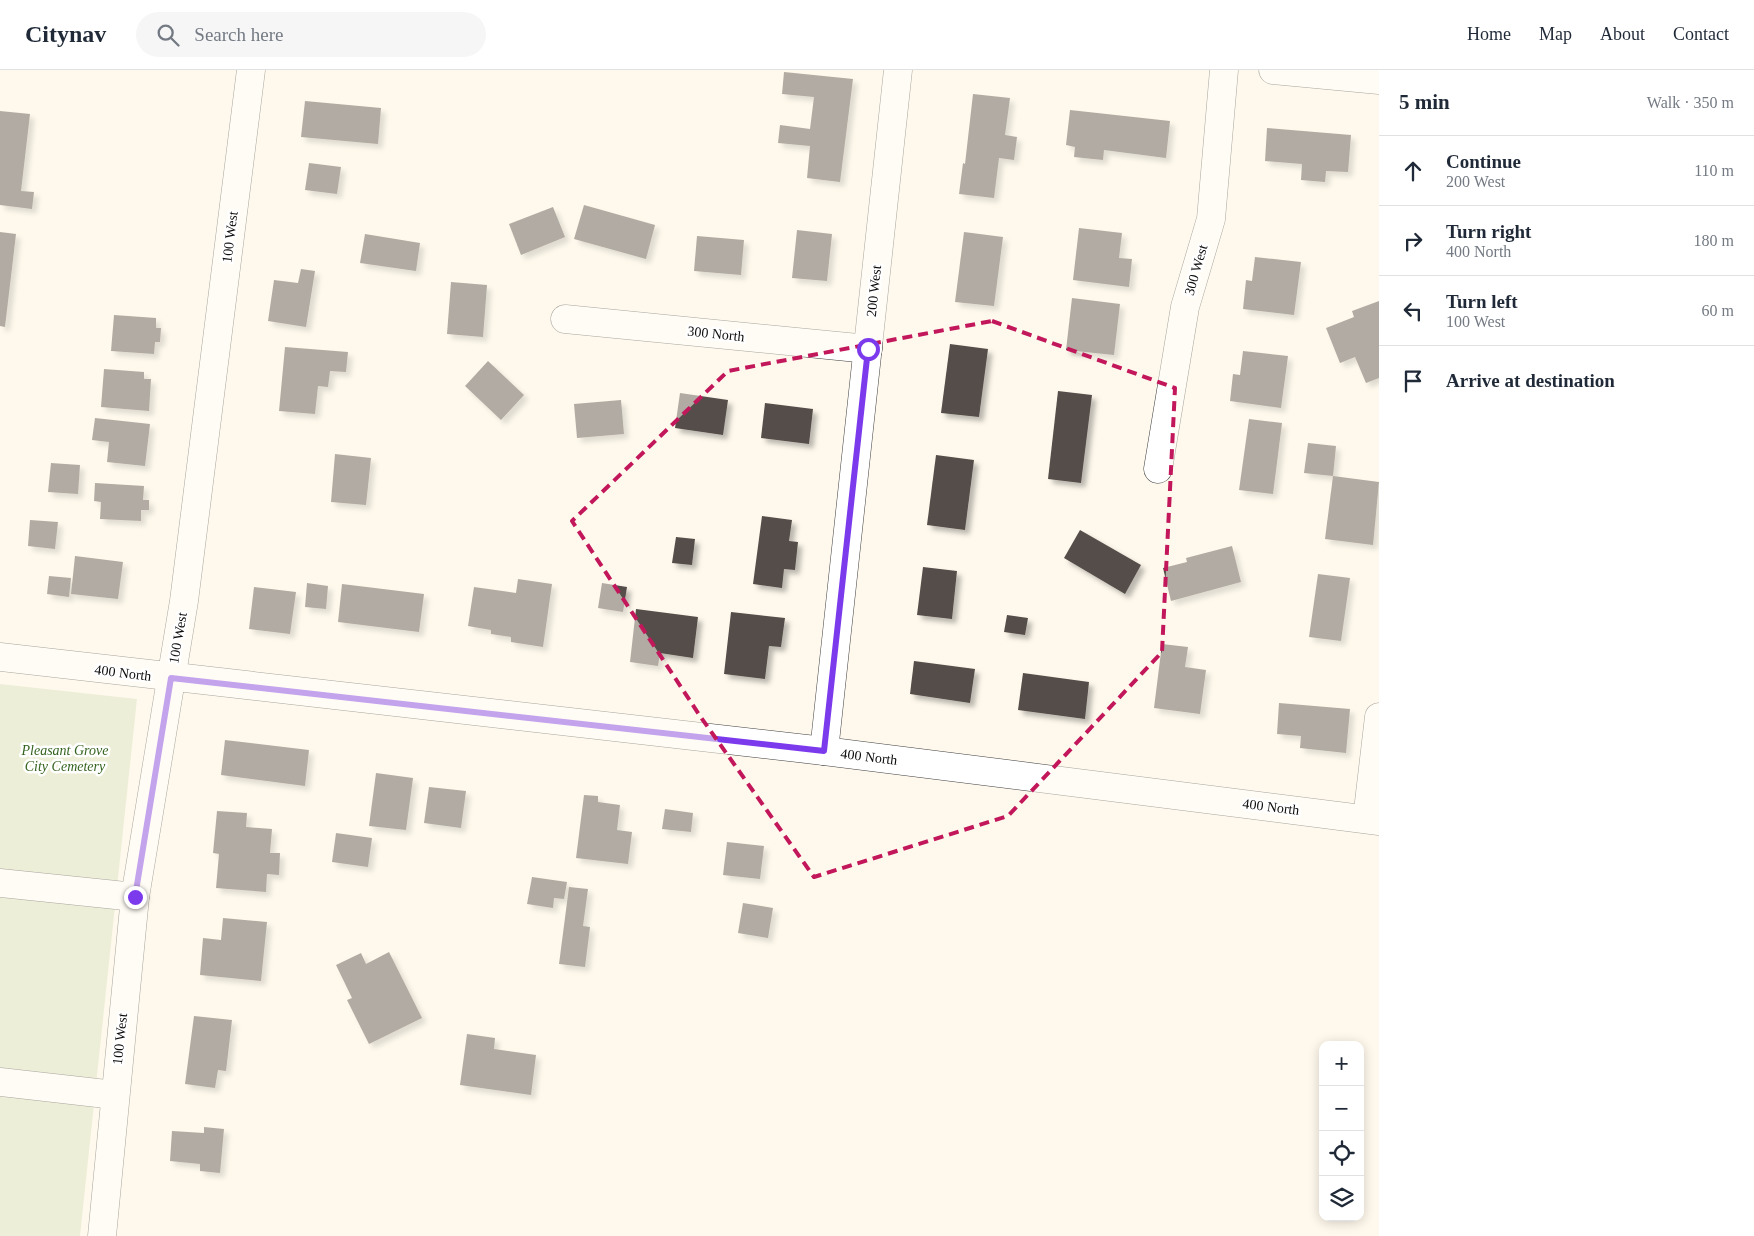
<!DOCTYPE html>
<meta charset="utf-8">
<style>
body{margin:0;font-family:Georgia,serif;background:#f6f6f7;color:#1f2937}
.controls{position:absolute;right:15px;bottom:15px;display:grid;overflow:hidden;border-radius:10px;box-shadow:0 2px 12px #0003}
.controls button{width:45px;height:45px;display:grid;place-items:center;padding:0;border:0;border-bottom:1px solid #e0e1e3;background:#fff;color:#1f2937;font:25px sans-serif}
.stop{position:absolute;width:15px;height:15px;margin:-11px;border:4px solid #7c3aed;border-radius:50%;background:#fff}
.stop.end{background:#7c3aed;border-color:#fff;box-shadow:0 1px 5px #0008}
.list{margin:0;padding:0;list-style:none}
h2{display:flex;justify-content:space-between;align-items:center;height:65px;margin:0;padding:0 20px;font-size:21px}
h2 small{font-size:16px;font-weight:400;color:#747a83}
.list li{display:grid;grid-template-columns:32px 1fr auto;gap:15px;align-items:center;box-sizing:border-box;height:70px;padding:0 20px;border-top:1px solid #e0e1e3}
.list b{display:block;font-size:19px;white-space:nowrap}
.list p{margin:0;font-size:16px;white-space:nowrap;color:#747a83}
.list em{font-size:16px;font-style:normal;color:#747a83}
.icon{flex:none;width:28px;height:28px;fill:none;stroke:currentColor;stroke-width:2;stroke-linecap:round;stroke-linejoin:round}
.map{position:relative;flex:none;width:1379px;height:1166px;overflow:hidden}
header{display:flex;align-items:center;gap:30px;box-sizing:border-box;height:70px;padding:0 25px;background:#fff;border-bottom:1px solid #e0e1e3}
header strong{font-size:24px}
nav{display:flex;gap:28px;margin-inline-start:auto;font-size:18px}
.search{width:350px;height:45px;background:#f6f6f7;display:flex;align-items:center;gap:12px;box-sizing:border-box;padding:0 18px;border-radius:28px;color:#747a83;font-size:19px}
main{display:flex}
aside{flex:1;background:#fff}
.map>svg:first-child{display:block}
.cemetery{fill:#d8dfbf}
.building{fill:#554d49;filter:url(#shadow)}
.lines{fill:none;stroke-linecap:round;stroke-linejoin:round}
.minor-casing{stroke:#404040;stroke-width:29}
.minor{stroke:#fff;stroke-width:28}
.route{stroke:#7c3aed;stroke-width:6}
.marked{fill:none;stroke:#c2185b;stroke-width:4;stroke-dasharray:10 6;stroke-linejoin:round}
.labels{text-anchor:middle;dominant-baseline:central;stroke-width:5;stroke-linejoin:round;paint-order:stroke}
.street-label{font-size:14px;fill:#0d0d0d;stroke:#fff}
.park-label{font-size:14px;font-style:italic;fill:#34631f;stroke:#fff}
</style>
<header>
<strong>Citynav</strong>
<div class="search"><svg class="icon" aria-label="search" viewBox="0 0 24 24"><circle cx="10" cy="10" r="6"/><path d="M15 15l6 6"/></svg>Search here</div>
<nav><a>Home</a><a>Map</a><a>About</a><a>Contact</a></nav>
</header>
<main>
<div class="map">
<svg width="1379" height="1166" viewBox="0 0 1379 1166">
<defs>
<filter id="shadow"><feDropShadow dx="4.5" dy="4.5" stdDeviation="2.5" flood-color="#0004"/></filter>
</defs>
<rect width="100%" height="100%" fill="#fff9ed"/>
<polygon class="cemetery" points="0,614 137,629 80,1166 0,1166"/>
<g class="building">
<polygon points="784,2 853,9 840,112 807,108 810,76 778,73 780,55 810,59 814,27 782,24"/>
<polygon points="973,24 1010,28 1005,65 1017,67 1014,90 999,88 994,128 959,124 963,93 965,94"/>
<polygon points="305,31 381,38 378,74 301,67"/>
<polygon points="1070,40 1170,51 1166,88 1104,80 1103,90 1074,87 1075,77 1066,75"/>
<polygon points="0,41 30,44 21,121 34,122 32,139 0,135"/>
<polygon points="1267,58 1351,65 1348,102 1326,101 1325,112 1301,110 1302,94 1265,91"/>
<polygon points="309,93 341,97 337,124 305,120"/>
<polygon points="584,135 655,155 646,189 574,169"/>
<polygon points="553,137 565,167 521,185 509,154"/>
<polygon points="1079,158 1122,163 1119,188 1132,189 1129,217 1073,210"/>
<polygon points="797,160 832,164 827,211 792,208"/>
<polygon points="0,162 16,164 5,257 0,256"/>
<polygon points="964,162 1003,167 994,236 955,232"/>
<polygon points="365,164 420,173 416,201 360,193"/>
<polygon points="697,166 744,170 741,205 694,201"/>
<polygon points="1255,187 1301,192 1294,245 1243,239 1246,210 1252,211"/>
<polygon points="301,199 315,201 306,257 268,251 274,210 298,213"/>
<polygon points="451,212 487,215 483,267 447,264"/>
<polygon points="1072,228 1120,234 1114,285 1066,280"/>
<polygon points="1379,231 1379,308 1366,313 1355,287 1340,293 1326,258 1354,247 1352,241"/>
<polygon points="114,245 156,248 156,258 161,258 160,272 155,272 154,284 111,281"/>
<polygon points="950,274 988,279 979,347 941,343"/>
<polygon points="285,277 348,282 346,302 330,301 328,317 318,316 315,344 279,341"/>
<polygon points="1243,281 1288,286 1281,338 1230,331 1233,304 1240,305"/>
<polygon points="488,291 524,325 501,350 465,316"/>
<polygon points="104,299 144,302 144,309 151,309 149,341 101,337"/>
<polygon points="1058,321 1092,325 1081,413 1048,409"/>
<polygon points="680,323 728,330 723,365 675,358"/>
<polygon points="621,330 624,364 577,368 574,334"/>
<polygon points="765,333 813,339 809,374 761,368"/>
<polygon points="95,348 150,354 145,396 107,392 109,372 92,370"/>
<polygon points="1249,349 1282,353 1273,424 1239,420"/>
<polygon points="1308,373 1336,376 1333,406 1304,403"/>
<polygon points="335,384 371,388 366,435 331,432"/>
<polygon points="936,385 974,390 965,460 927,455"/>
<polygon points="51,393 80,395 78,424 48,422"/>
<polygon points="1333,406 1379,412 1373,475 1325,469"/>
<polygon points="95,413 144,416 143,430 149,430 149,440 141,440 141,451 100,449 101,432 94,431"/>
<polygon points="762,446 792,450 789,471 798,472 795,500 784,499 782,518 753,514"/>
<polygon points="30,450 58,452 55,479 28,476"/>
<polygon points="1080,460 1141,495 1125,524 1064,488"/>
<polygon points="676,467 695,469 692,495 672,493"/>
<polygon points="1232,476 1241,512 1171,531 1163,498 1187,492 1186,488"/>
<polygon points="75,486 123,492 118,529 71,524"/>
<polygon points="923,497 957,501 952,549 917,545"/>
<polygon points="1318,504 1350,508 1341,571 1309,567"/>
<polygon points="49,506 71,508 69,527 47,524"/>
<polygon points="518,509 552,514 543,577 511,572 511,567 491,564 491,560 468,556 474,517 516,523"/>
<polygon points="307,513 328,516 326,539 305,537"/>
<polygon points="602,513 627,517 623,542 598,538"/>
<polygon points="342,514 424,524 419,562 338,552"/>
<polygon points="254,517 296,522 290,564 249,559"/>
<polygon points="636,539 698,547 693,588 660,583 658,596 630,592"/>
<polygon points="731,542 785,548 781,577 769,576 765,609 724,604"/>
<polygon points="1007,545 1028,548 1025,565 1004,562"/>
<polygon points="1162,574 1188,577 1185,597 1206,600 1200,644 1154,638"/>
<polygon points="914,591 975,599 970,633 910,624"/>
<polygon points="1023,603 1089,612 1085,649 1018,640"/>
<polygon points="1279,633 1350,639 1346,683 1300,678 1301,666 1277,664"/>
<polygon points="225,670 309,680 305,716 221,705"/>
<polygon points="376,703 413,708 406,760 369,756"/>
<polygon points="429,717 466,721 461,758 424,753"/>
<polygon points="584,725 598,726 598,732 620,735 617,760 632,762 628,794 576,788"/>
<polygon points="665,739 693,743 691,762 662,759"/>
<polygon points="217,741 247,743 246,757 272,759 270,783 280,783 279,805 267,804 266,822 216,818 219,784 213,783"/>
<polygon points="336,763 372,768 368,797 332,792"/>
<polygon points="727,772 764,776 760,809 723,805"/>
<polygon points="532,807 567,812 564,829 554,828 553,838 527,834"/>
<polygon points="569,817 588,819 583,856 590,857 585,897 559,894"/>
<polygon points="743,833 773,838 768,868 738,863"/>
<polygon points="223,848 267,852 261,911 200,905 203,868 221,870"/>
<polygon points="389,882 422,948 369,974 347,930 352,928 336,895 361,883 366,894"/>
<polygon points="194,946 232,950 226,1001 218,1000 215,1018 185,1014"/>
<polygon points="467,964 495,968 494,979 536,985 531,1025 460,1015"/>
<polygon points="204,1057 224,1059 220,1103 200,1101 200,1094 170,1091 172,1061 204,1063"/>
</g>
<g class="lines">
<defs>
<g id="minor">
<polyline points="1273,0 1379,10"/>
<polyline points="565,249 868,279"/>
<polyline points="1158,399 1185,237 1211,149 1224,0"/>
<polyline points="0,587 824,681 1379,751"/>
<polyline points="824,681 898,0"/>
<polyline points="1367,749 1379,647"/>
<polyline points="0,813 135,827"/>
<polyline points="0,1012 115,1025"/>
<polyline points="102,1166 135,827 184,531 251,0"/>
</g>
</defs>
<use href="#minor" class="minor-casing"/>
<use href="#minor" class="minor"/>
</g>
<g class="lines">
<polyline class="route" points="135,827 171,608 824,681 868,279"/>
</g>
<path d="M0 0H1379V1166H0ZM992 251 1175 318 1162 582 1008 746 814 807 700 646 572 451 728 301Z" fill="#fff9ed" fill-opacity=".55" fill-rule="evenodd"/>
<path class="marked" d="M992 251 1175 318 1162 582 1008 746 814 807 700 646 572 451 728 301Z"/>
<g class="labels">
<g class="street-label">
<text transform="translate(230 167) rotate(-83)">100 West</text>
<text transform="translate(1196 200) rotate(-74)">300 West</text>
<text transform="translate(874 221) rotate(-84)">200 West</text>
<text transform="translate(716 264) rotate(6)">300 North</text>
<text transform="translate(178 568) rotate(-80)">100 West</text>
<text transform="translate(123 603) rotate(7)">400 North</text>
<text transform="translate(869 687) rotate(7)">400 North</text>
<text transform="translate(1271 737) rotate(7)">400 North</text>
<text transform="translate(120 969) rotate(-84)">100 West</text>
</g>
<g class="park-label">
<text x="65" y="680">Pleasant Grove<tspan x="65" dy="16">City Cemetery</tspan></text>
</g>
</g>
</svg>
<div class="controls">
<button>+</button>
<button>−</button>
<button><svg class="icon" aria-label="locate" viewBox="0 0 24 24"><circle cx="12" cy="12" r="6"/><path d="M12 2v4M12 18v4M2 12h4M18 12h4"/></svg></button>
<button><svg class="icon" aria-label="layers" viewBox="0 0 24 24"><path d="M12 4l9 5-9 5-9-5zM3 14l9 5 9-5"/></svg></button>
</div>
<div class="stop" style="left:868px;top:279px"></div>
<div class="stop end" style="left:135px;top:827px"></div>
</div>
<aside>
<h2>5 min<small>Walk · 350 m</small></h2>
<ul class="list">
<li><svg class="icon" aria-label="ahead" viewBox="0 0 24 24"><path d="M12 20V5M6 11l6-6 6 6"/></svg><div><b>Continue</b><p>200 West</p></div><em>110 m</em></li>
<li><svg class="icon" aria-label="right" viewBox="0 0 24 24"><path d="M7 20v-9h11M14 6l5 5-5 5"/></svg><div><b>Turn right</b><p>400 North</p></div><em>180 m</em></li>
<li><svg class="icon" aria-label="left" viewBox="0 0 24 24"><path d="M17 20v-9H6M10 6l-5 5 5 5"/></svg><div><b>Turn left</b><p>100 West</p></div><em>60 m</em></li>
<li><svg class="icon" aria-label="arrive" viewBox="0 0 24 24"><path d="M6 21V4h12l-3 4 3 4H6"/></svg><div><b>Arrive at destination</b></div></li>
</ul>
</aside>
</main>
